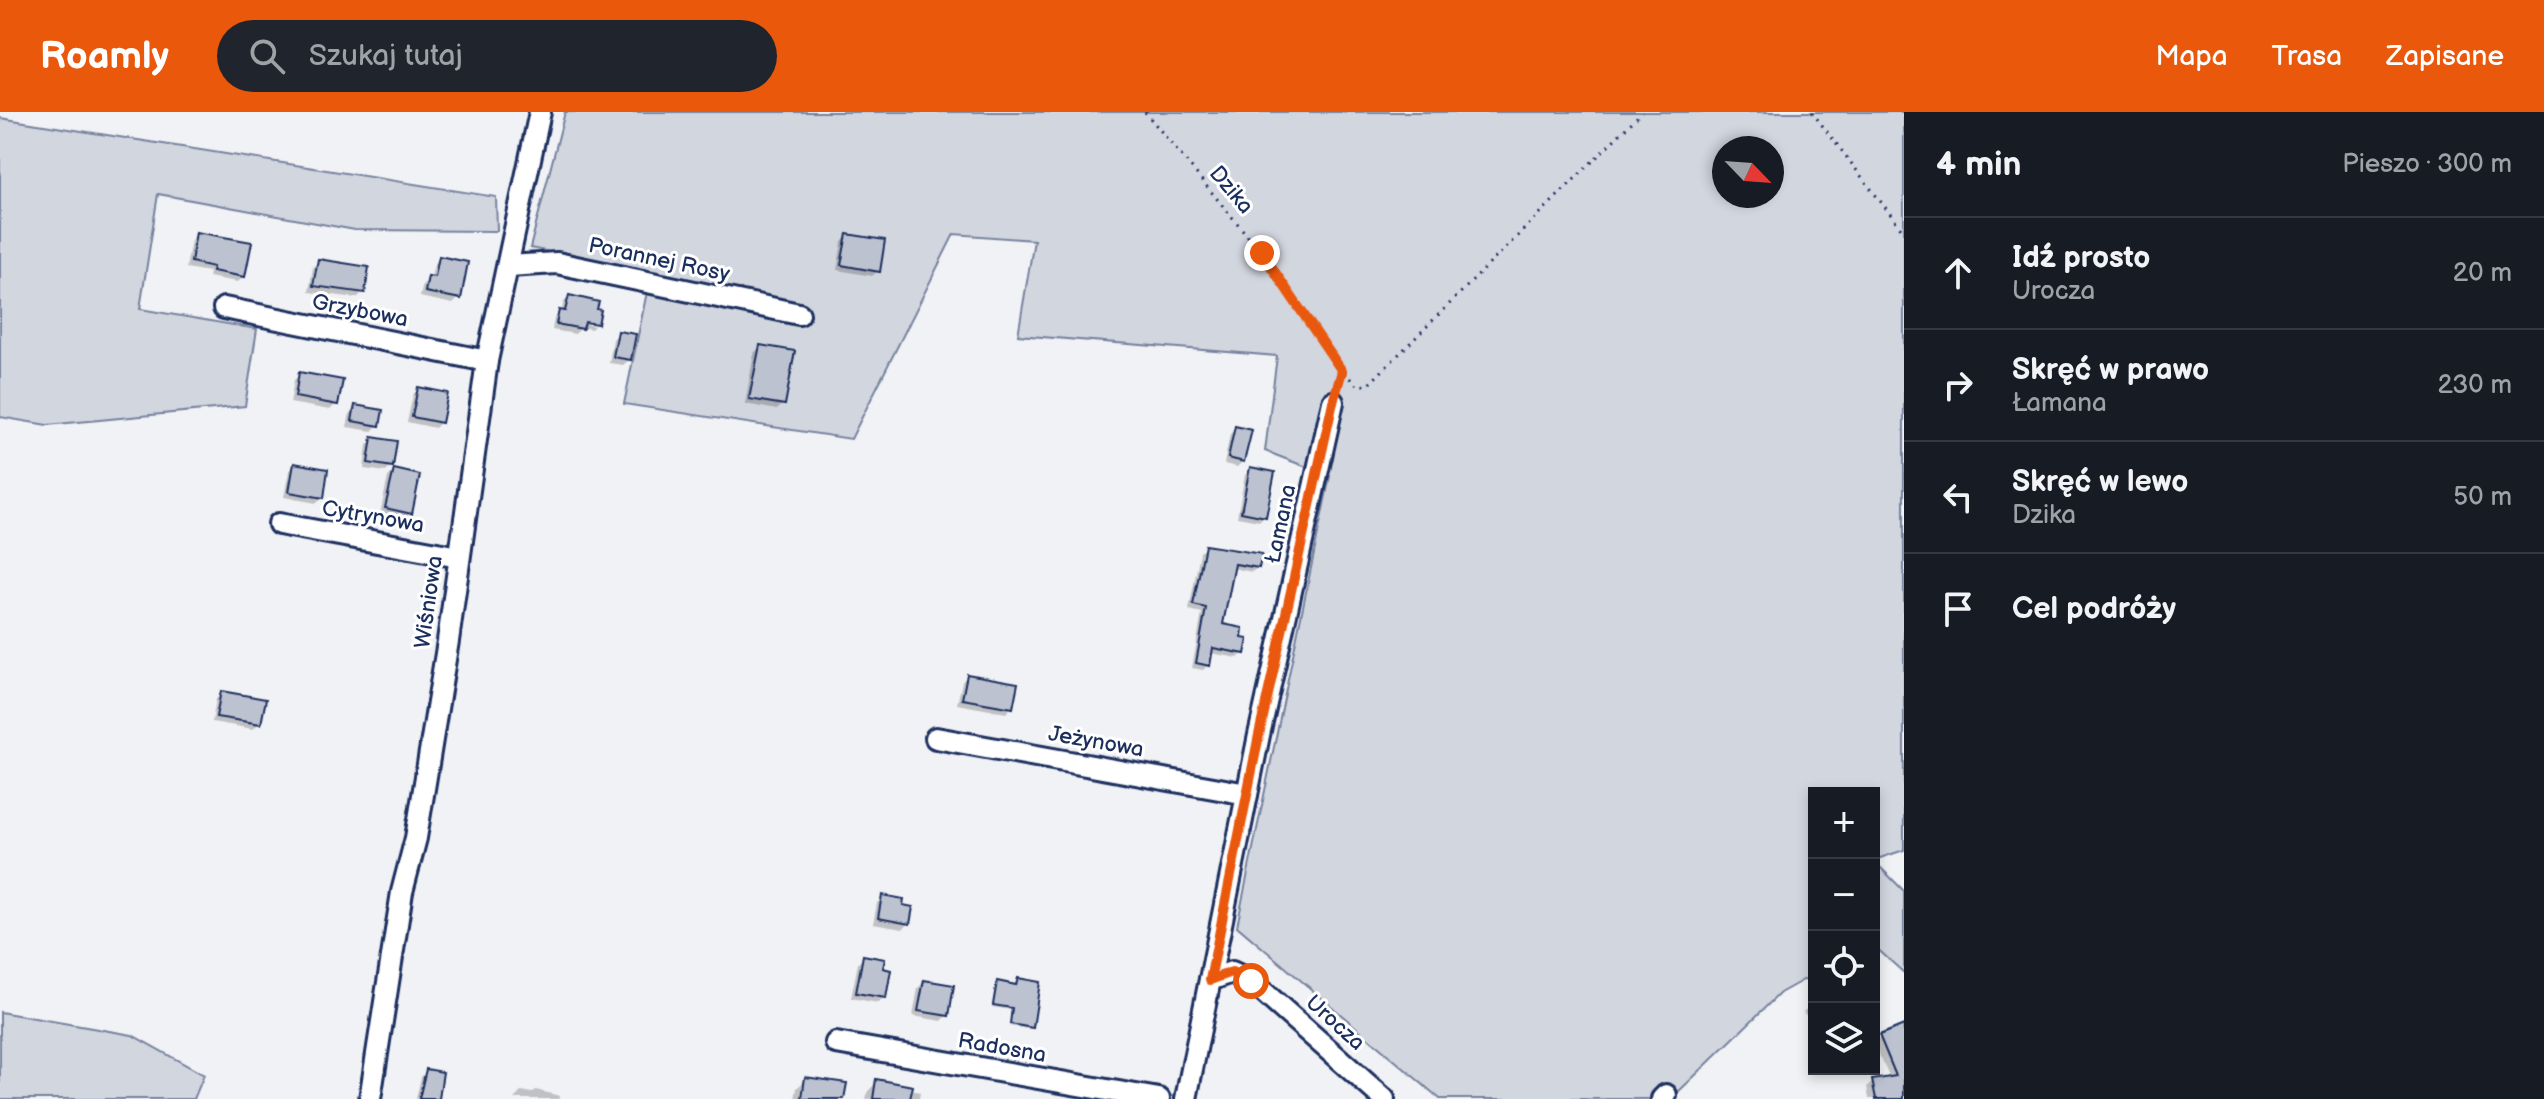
<!DOCTYPE html>
<html lang="pl">
<meta charset="utf-8">
<style>
body{margin:0;font-family:"Balsamiq Sans",sans-serif;background:#20242c;color:#f1f3f6}
.controls{position:absolute;right:24px;bottom:24px;display:grid;overflow:hidden;border-radius:0px;box-shadow:0 4px 12px #0003}
.controls button{width:72px;height:72px;display:grid;place-items:center;padding:0;border:0;border-bottom:2px solid #363941;background:#171b24;color:#f1f3f6;font:40px sans-serif}
.compass{position:absolute;left:1712px;top:24px;width:72px;height:72px;border-radius:50%;background:#171b24;box-shadow:0 4px 12px #0003;rotate:115deg}
.stop{position:absolute;width:24px;height:24px;margin:-18px;border:6px solid #ea580c;border-radius:50%;background:#fff}
.stop.end{background:#ea580c;border-color:#fff;box-shadow:0 2px 8px #0008}
.list{margin:0;padding:0;list-style:none}
h2{display:flex;justify-content:space-between;align-items:center;height:104px;margin:0;padding:0 32px;font-size:34px}
h2 small{font-size:26px;font-weight:400;color:#9ea1a6}
.list li{display:grid;grid-template-columns:52px 1fr auto;gap:24px;align-items:center;box-sizing:border-box;height:112px;padding:0 32px;border-top:2px solid #363941}
.list b{display:block;font-size:30px;white-space:nowrap}
.list p{margin:0;font-size:26px;white-space:nowrap;color:#9ea1a6}
.list em{font-size:26px;font-style:normal;color:#9ea1a6}
.icon{flex:none;width:44px;height:44px;fill:none;stroke:currentColor;stroke-width:2;stroke-linecap:round;stroke-linejoin:round}
.map{position:relative;flex:none;width:1904px;height:987px;overflow:hidden}
header{display:flex;align-items:center;gap:48px;box-sizing:border-box;height:112px;padding:0 40px;background:#ea580c;color:#fff}
header strong{font-size:38px}
nav{display:flex;gap:44px;margin-inline-start:auto;font-size:28px}
.search{width:560px;height:72px;background:#20242c;display:flex;align-items:center;gap:20px;box-sizing:border-box;padding:0 28px;border-radius:44px;color:#9ea1a6;font-size:30px}
main{display:flex}
aside{flex:1;background:#171b24}
.map>svg:first-child{display:block}
.green{fill:#d2d6df;stroke:#76829e;stroke-width:2;fill-rule:evenodd}
.shadow{fill:#0003}
.building{fill:#bcc2d0;stroke:#1b2f5e;stroke-width:2}
.lines{fill:none;stroke-linecap:round;stroke-linejoin:round}
.street-casing{stroke:#1b2f5e;stroke-width:26}
.path{stroke:#1b2f5e;stroke-width:3;stroke-dasharray:2 6;stroke-linecap:butt}
.street{stroke:#fff;stroke-width:20}
.route{stroke:#ea580c;stroke-width:10}
.labels{text-anchor:middle;dominant-baseline:central;stroke-width:6;stroke-linejoin:round;paint-order:stroke}
.street-label{font-size:22px;fill:#1b2f5e;stroke:#fff}
</style>
<header>
<strong>Roamly</strong>
<div class="search"><svg class="icon" aria-label="search" viewBox="0 0 24 24"><circle cx="10" cy="10" r="6"/><path d="M15 15l6 6"/></svg>Szukaj tutaj</div>
<nav><a>Mapa</a><a>Trasa</a><a>Zapisane</a></nav>
</header>
<main>
<div class="map">
<svg width="1904" height="987" viewBox="0 0 1904 987">
<rect width="100%" height="100%" fill="#f1f2f5"/>
<filter id="ink" filterUnits="userSpaceOnUse"><feTurbulence type="fractalNoise" baseFrequency=".0125" numOctaves="2"/><feDisplacementMap in="SourceGraphic" scale="16" xChannelSelector="R" yChannelSelector="G"/><feConvolveMatrix kernelMatrix="1 2 1 2 8 2 1 2 1" color-interpolation-filters="sRGB"/></filter>
<g filter="url(#ink)">
<g class="green">
<path d="M565 0H1904V738L1874 748V681H1814V862L1780 881 1671 987H1440L1237 814 1330 364 1265 339 1277 244 1018 223 1034 128 954 122 851 327 624 292 651 160 530 136ZM1724 36H1772V84H1724Z"/>
<polygon points="0,6 496,85 497,119 355,118 158,82 140,197 257,217 245,294 47,313 0,305"/>
<polygon points="1874,749 1904,779 1904,861 1874,834"/>
<polygon points="0,900 132,923 204,963 194,987 0,987"/>
</g>
<g class="shadow">
<polygon points="197,122 244,164 238,170 208,165 209,160 186,156 191,128"/>
<polygon points="848,124 878,159 872,164 837,158 842,130"/>
<polygon points="440,146 459,186 453,192 420,185 423,172 431,166 434,152"/>
<polygon points="319,149 363,180 357,186 309,180 313,155"/>
<polygon points="569,185 595,199 597,211 595,213 595,210 574,209 594,214 591,217 582,215 575,222 552,218 554,206 562,200 563,191"/>
<polygon points="619,221 629,248 623,253 609,251 613,227"/>
<polygon points="760,235 783,292 777,298 745,292 754,241"/>
<polygon points="300,262 336,292 330,298 290,291 294,268"/>
<polygon points="418,277 441,310 435,316 407,310 413,283"/>
<polygon points="355,295 378,313 372,319 347,315 350,301"/>
<polygon points="1236,317 1243,349 1237,355 1224,352 1230,322"/>
<polygon points="373,328 391,354 386,360 364,357 367,333"/>
<polygon points="294,354 322,385 316,391 284,385 289,359"/>
<polygon points="1250,357 1264,404 1259,409 1237,405 1245,363"/>
<polygon points="394,360 410,401 404,407 380,402 388,365"/>
<polygon points="1206,435 1258,455 1252,460 1232,456 1221,514 1243,541 1238,546 1210,541 1208,553 1203,558 1192,556 1202,501 1189,498 1200,440"/>
<polygon points="967,564 1011,595 1006,601 957,592 962,570"/>
<polygon points="222,581 259,611 253,617 212,610 216,587"/>
<polygon points="883,785 908,811 903,817 873,812 877,791"/>
<polygon points="864,846 884,885 878,891 851,886 858,851"/>
<polygon points="1018,868 1031,915 1028,917 1009,914 1011,898 992,895 995,874 998,871 1015,875"/>
<polygon points="924,870 947,903 942,909 913,904 918,876"/>
<polygon points="1814,890 1814,912 1803,900"/>
<polygon points="1880,925 1904,925 1904,987 1869,987 1867,975 1873,970 1890,967 1874,931"/>
<polygon points="427,959 437,987 416,987 421,965"/>
<polygon points="806,967 842,987 795,987 797,976"/>
<polygon points="877,970 920,980 919,987 866,987 868,979"/>
<polygon points="536,978 560,984 559,987 514,987 522,979 532,981"/>
</g>
<g class="building">
<polygon points="196,120 252,130 245,165 212,159 213,155 191,150"/>
<polygon points="847,122 885,128 880,160 841,153"/>
<polygon points="439,144 468,150 461,187 425,180 428,164 435,165"/>
<polygon points="318,147 369,155 365,181 313,174"/>
<polygon points="569,183 599,190 597,197 601,198 598,212 585,210 583,217 556,212 559,198 565,199"/>
<polygon points="618,219 636,222 631,248 613,245"/>
<polygon points="760,233 795,239 785,293 749,287"/>
<polygon points="299,260 343,268 338,293 295,285"/>
<polygon points="418,275 448,281 442,311 412,305"/>
<polygon points="355,293 383,298 380,314 352,309"/>
<polygon points="1235,314 1252,318 1244,350 1228,346"/>
<polygon points="372,325 397,329 393,355 368,351"/>
<polygon points="294,351 328,357 324,386 289,380"/>
<polygon points="1250,355 1275,360 1266,405 1241,400"/>
<polygon points="394,357 420,363 412,402 385,396"/>
<polygon points="1205,433 1262,442 1259,456 1235,452 1223,512 1243,516 1242,526 1248,527 1245,542 1213,536 1210,554 1196,551 1206,496 1193,493"/>
<polygon points="967,562 1018,571 1013,596 962,587"/>
<polygon points="221,579 266,587 261,612 216,605"/>
<polygon points="882,783 904,787 903,793 913,795 910,812 878,806"/>
<polygon points="863,843 885,847 883,856 891,858 886,886 856,881"/>
<polygon points="1018,866 1040,870 1033,916 1010,912 1012,896 993,893 997,869 1016,873"/>
<polygon points="924,868 954,873 949,904 918,899"/>
<polygon points="1904,913 1904,987 1876,987 1872,968 1896,964 1879,923"/>
<polygon points="426,957 443,960 439,987 419,987"/>
<polygon points="805,965 847,971 844,987 802,987"/>
<polygon points="876,967 913,974 910,987 873,987"/>
</g>
<g class="lines">
<defs>
<g id="street">
<polyline points="508,154 557,151 799,202"/>
<polyline points="224,196 487,249"/>
<polyline points="279,412 459,445"/>
<polyline points="936,626 1247,682"/>
<polyline points="1210,868 1232,860 1251,869 1384,987"/>
<polyline points="836,931 1159,987"/>
<polyline points="370,987 402,780 416,726 448,529 487,249 540,0"/>
<polyline points="1186,987 1259,623 1333,290"/>
<polyline points="1662,987 1666,983"/>
</g>
</defs>
<use href="#street" class="street-casing"/>
<g class="path">
<polyline points="1145,0 1262,141 1341,258"/>
<polyline points="1812,0 1904,120"/>
<polyline points="1338,272 1342,259 1358,274 1368,273 1642,0"/>
</g>
<use href="#street" class="street"/>
</g>
</g>
<g class="lines" filter="url(#ink)">
<polyline class="route" points="1251,869 1232,860 1210,868 1259,623 1333,290 1342,259 1262,141"/>
</g>
<g class="labels">
<g class="street-label">
<text transform="translate(1231 78) rotate(50)">Dzika</text>
<text transform="translate(659 148) rotate(12)">Porannej Rosy</text>
<text transform="translate(360 199) rotate(11)">Grzybowa</text>
<text transform="translate(373 405) rotate(10)">Cytrynowa</text>
<text transform="translate(1281 412) rotate(-78)">Łamana</text>
<text transform="translate(429 490) rotate(-82)">Wiśniowa</text>
<text transform="translate(1096 630) rotate(10)">Jeżynowa</text>
<text transform="translate(1335 911) rotate(42)">Urocza</text>
<text transform="translate(1002 936) rotate(10)">Radosna</text>
</g>
</g>
</svg>
<div class="controls">
<button>+</button>
<button>−</button>
<button><svg class="icon" aria-label="locate" viewBox="0 0 24 24"><circle cx="12" cy="12" r="6"/><path d="M12 2v4M12 18v4M2 12h4M18 12h4"/></svg></button>
<button><svg class="icon" aria-label="layers" viewBox="0 0 24 24"><path d="M12 4l9 5-9 5-9-5zM3 14l9 5 9-5"/></svg></button>
</div>
<svg class="compass" viewBox="-18 -18 36 36"><path d="M0-13l5 13h-10z" fill="#e53935"/><path d="M0 13l5-13h-10z" fill="#9ea1a6"/></svg>
<div class="stop" style="left:1251px;top:869px"></div>
<div class="stop end" style="left:1262px;top:141px"></div>
</div>
<aside>
<h2>4 min<small>Pieszo · 300 m</small></h2>
<ul class="list">
<li><svg class="icon" aria-label="ahead" viewBox="0 0 24 24"><path d="M12 20V5M6 11l6-6 6 6"/></svg><div><b>Idź prosto</b><p>Urocza</p></div><em>20 m</em></li>
<li><svg class="icon" aria-label="right" viewBox="0 0 24 24"><path d="M7 20v-9h11M14 6l5 5-5 5"/></svg><div><b>Skręć w prawo</b><p>Łamana</p></div><em>230 m</em></li>
<li><svg class="icon" aria-label="left" viewBox="0 0 24 24"><path d="M17 20v-9H6M10 6l-5 5 5 5"/></svg><div><b>Skręć w lewo</b><p>Dzika</p></div><em>50 m</em></li>
<li><svg class="icon" aria-label="arrive" viewBox="0 0 24 24"><path d="M6 21V4h12l-3 4 3 4H6"/></svg><div><b>Cel podróży</b></div></li>
</ul>
</aside>
</main>
